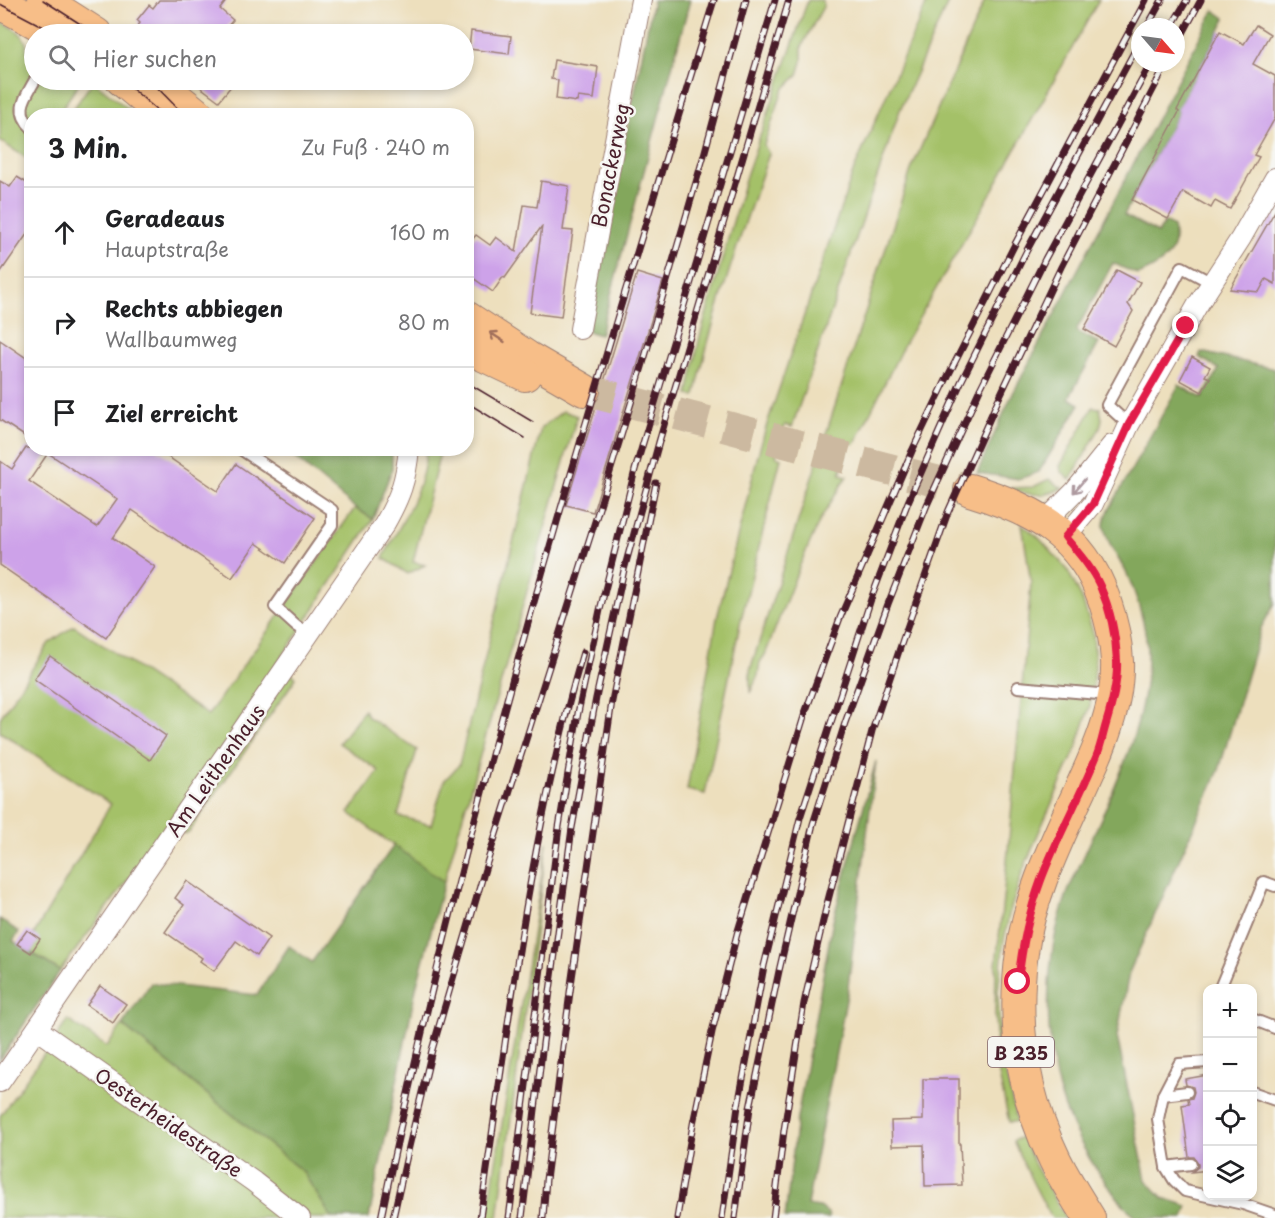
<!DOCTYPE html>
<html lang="de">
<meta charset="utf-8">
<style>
body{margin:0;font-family:"Playpen Sans",sans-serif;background:#f6f6f6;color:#202124}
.controls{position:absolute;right:18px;bottom:18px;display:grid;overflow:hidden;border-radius:12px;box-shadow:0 3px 9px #0003}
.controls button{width:54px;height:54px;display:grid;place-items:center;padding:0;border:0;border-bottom:2px solid #e0e0e0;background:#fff;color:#202124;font:30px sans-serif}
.compass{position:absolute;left:1131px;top:18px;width:54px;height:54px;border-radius:50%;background:#fff;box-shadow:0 3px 9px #0003;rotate:118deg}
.stop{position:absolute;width:18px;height:18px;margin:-14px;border:4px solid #e11d48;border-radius:50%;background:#fff}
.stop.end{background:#e11d48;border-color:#fff;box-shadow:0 2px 6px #0008}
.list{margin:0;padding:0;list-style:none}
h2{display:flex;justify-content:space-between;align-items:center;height:78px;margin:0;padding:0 24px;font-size:26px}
h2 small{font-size:20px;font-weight:400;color:#757577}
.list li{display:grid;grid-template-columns:39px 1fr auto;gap:18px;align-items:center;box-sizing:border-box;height:90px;padding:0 24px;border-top:2px solid #e0e0e0}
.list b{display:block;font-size:22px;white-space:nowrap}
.list p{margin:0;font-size:20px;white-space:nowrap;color:#757577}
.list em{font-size:20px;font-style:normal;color:#757577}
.icon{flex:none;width:33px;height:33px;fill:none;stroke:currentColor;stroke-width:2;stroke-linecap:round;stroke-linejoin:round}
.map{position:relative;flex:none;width:1275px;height:1218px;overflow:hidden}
.search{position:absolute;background:#fff;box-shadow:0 3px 9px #0003;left:24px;top:24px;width:450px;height:66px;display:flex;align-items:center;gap:15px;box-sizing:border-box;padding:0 21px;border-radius:33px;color:#757577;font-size:22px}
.panel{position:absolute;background:#fff;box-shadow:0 3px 9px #0003;left:24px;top:108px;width:450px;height:348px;border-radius:24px}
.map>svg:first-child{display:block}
.green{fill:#a4c168;stroke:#77704a;stroke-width:1.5}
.forest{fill:#83a75c;stroke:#666344;stroke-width:1.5}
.building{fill:#cda2e9;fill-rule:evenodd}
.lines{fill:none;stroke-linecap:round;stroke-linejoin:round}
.primary-tunnel{stroke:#ccb9a0;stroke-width:32;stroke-dasharray:32 16;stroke-linecap:butt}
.lane-casing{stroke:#9c7f74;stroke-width:14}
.street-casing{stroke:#9c7f74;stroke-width:22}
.primary-casing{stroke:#9c7f74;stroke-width:34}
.lane{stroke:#fff;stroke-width:10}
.street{stroke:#fff;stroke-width:20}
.primary{stroke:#f7be88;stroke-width:32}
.tram{stroke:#4a1f2b;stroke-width:1.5}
.rail-casing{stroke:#4a1f2b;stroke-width:7}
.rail{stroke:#f6f6f2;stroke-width:4.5;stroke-dasharray:14;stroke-linecap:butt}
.oneway{stroke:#a06e5a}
.oneway2{stroke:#ae9aa0}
.route{stroke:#e11d48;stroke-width:8}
.labels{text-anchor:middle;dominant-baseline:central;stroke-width:5;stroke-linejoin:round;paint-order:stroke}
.shield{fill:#f6f6f2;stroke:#7e6067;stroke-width:1.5}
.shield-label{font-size:18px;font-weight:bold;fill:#4a1f2b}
.street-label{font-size:20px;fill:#4a1f2b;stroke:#f6f6f2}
</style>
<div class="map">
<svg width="1275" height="1218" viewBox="0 0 1275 1218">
<rect width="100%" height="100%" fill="#f6f6f2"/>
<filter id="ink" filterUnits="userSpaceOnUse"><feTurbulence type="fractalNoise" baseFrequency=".0167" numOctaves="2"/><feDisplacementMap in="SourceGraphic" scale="12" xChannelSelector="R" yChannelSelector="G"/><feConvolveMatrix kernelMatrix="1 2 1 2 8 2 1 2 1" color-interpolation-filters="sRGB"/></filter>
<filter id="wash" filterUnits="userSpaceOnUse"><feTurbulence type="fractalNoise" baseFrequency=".008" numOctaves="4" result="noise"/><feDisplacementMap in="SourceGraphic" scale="24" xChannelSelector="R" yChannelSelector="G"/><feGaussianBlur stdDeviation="1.35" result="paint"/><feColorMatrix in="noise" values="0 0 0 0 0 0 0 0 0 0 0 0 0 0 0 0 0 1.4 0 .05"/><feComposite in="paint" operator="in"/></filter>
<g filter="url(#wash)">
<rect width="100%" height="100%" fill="#eddfbd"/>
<g class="green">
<path d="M808 0H822L824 5 802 46V62L798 75 783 90 764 145 769 154C741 234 713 313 695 396L688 395 699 340 747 173Z"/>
<polygon points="928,0 949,0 900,110 792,427 785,425 776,456 781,458 740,624 705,794 687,790 717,618 759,451 768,421 853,172"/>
<polygon points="985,0 1099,0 982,209 903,346 855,444 849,443 840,474 847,476 820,520 800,565 765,655 760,662 758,675 750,693 750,670 911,170"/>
<path d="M0 22C15 29 27 33 27 52L34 57V80H81L58 115 32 116 31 161 0 141Z"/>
<polygon points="93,81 136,115 69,115"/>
<polygon points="1093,407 1100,408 1102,419 1100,428 1070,480 1061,471 1060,466"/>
<polygon points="563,411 577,416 444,882 349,813 379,771 339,743 364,710 368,717 417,750 398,816 431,825 444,781 459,765 541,428"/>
<path d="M426 449H441L413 562 425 565 408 574 383 558C401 523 425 489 426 449Z"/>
<path d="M1049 479 1062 488C1044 498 1032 495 1013 490L1011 488 1033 487Z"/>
<polygon points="355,508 373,519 232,733 140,864 60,971 25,949 111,804 0,732 0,718 49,643 74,626 208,715"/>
<polygon points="1022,524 1038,537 1067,569 1082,599 1093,633 1095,667 1090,706 1076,749 1039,832 1022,873 1009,915 1004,940 998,992 1000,1043 1004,1068 1017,1122 1009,1122 998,1070 995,1018 996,966 1008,851 1031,583"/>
<polygon points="291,672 296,678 189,832 185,834 182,832"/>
<polygon points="547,842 498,1218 487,1218"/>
<polygon points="68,1020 107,1047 122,1025 303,1172 332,1218 0,1218 0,1116"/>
<path d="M1022 1137 1036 1167 1066 1218H1052C1037 1193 1025 1167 1013 1141Z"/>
</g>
<g class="forest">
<polygon points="653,0 690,0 600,335 587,331"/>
<path d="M1214 10 1225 18 1220 31 1177 110 1179 112 1124 215 1158 233 1165 222 1173 227C1180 254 1160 266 1138 275L1113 263 1076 331 1099 343 1069 398 1080 404 1039 472 1019 479 977 473 1010 399Z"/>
<path d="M1201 352 1275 369V603L1261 628 1219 770 1129 973 1117 1036 1146 1180 1163 1198 1188 1206 1184 1218H1136C1101 1183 1073 1137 1059 1090 1043 1031 1045 955 1066 897 1071 883 1078 869 1084 856 1112 793 1146 728 1147 658 1148 630 1137 595 1125 570 1117 556 1106 541 1104 525 1104 519 1107 514 1110 508L1179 385 1202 398 1219 369 1199 357Z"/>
<polygon points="292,449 392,449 392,469 373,519 355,508 289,453"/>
<polygon points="876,761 847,995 807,1205 819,1207 828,1213 829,1218 785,1218 797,1118 833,920"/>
<polygon points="394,845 444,882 416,988 369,1218 332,1218 303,1172 122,1025 151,983 257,995 289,946 312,962"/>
<polygon points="0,919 19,932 13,941 60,971 0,1060"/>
</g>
<g id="blocks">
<g class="building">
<polygon points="159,0 227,0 220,9 233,20 221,34 132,34 140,23 137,20 149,5 153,8"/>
<polygon points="1256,25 1270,34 1253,64 1275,76 1275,118 1254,155 1259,157 1230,209 1215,201 1211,208 1183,192 1168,219 1132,200 1179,112 1177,110 1220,31 1244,44"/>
<polygon points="471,31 511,36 509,54 469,49"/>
<polygon points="554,60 598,67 594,99 578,97 577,102 556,99 558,80 551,79"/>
<polygon points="191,80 236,80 219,101"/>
<polygon points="17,177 32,186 32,227 0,273 0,181 10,187"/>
<polygon points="541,181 569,186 563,230 573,231 561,317 530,313 542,226 505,278 503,277 493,292 466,273 466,247 476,235 490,245 496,237 516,252 524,205 537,207"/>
<polygon points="1275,211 1275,284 1266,279 1259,292 1230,289"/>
<polygon points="1117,270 1140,282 1128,304 1133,311 1114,346 1084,329"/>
<polygon points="637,273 663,281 593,512 566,505 598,401 600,398 602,388"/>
<polygon points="0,340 32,362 32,441 0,420"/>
<polygon points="1192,357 1210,367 1205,376 1210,378 1202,392 1180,380"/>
<path d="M26 448H155L218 491 236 464 315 518 285 563 256 543 232 578 132 510 113 538 155 567 106 638 0 565V461L12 469ZM48 453 117 499 97 527 29 481Z"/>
<polygon points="50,656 166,736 150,760 34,679"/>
<polygon points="187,881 269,938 257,956 236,941 214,971 200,961 202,958 165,932 184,905 175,898"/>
<polygon points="27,930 40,939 31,953 17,944"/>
<polygon points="100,986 126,1004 113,1023 87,1005"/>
<polygon points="1208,1075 1208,1170 1192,1172 1198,1167 1198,1163 1194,1157 1189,1157 1182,1105 1189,1104 1188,1099 1192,1098 1194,1092 1193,1087 1186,1085 1185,1079"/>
<polygon points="923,1079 959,1079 959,1144 960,1144 962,1185 925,1186 924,1145 892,1146 891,1121 923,1120"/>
</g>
</g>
</g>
<g filter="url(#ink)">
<use href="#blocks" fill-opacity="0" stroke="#9c7f74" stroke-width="1.5"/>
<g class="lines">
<polyline class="primary-tunnel" points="584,390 970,490"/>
<defs>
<g id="lane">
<path d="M32 128C14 111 25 98 35 80"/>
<polyline points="1129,425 1107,405 1182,267 1212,283"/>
<polyline points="239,448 332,510 332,525 275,607 296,626 309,634"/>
<polyline points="1018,687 1110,695"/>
<polyline points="1220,988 1264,882 1275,886"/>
<polyline points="1252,1019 1275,1028"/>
<polyline points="1208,1062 1179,1064 1163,1095 1158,1119 1166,1167 1174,1180 1185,1191 1243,1204 1275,1215"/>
<polyline points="1252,1092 1275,1100"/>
<polyline points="1163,1095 1187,1092"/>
<polyline points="1166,1167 1191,1164"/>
</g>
<g id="street">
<polyline points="580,329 641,0"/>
<polyline points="1045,521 1075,491 1112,445"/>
<polyline points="1065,537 1093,504 1129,425 1197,306 1241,238 1275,178"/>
<polyline points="37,1029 254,1182 300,1218"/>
<path d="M0 1082 384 525C400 497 406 481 409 448"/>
</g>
<g id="primary">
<polyline points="43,0 96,34"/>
<polyline points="0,3 57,34"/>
<polyline points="122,80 146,100 169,116"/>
<polyline points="157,82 199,116"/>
<polyline points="466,317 527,357 584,390"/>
<polyline points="466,347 525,375"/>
<path d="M970 490C1032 509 1082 534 1104 599 1111 619 1116 640 1117 661 1119 709 1094 761 1074 803 1052 851 1029 900 1022 952 1012 1024 1023 1095 1055 1160 1065 1180 1077 1199 1089 1218"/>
</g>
</defs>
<use href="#lane" class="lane-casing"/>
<use href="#street" class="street-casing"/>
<use href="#primary" class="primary-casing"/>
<use href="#lane" class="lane"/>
<use href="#street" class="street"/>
<use href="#primary" class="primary"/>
<g class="tram">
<polyline points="43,0 96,34"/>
<polyline points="0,4 57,34"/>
<polyline points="122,80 164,116"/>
<polyline points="150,80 185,116"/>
<polyline points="466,382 533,422"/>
<polyline points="466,402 525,438"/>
</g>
<defs>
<g id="rail">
<polyline points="1147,27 1162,0"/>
<polyline points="1171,27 1187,0"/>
<polyline points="1176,46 1201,0"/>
<path d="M381 1218C466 805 591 402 714 0"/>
<polyline points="393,1218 408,1151 432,1050 485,869 597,515 642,367 704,155 746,0"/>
<path d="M480 1218C508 1029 529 836 583 652"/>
<polyline points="509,1218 559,827 578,713 600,610 635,470 775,0"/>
<polyline points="522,1218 543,1043 572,828 596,698 624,570 659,442 789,0"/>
<polyline points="543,1218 546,1180 570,992 612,701 656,483"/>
<polyline points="677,1218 693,1124 712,1032 737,934 805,713 840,618 912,451 948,376 1015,244 1146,0"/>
<polyline points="722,1218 738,1106 764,966 800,818 871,599 908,502 961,382 1027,250 1140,41"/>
<polyline points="735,1218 750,1108 779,971 813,824 845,723 888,604 927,505 979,391 1045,259 1151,63"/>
<polyline points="773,1218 784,1130 804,1003 826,908 872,731 903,639 948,512 998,400 1061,267 1167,63"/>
</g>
</defs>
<use href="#rail" class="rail-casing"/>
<use href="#rail" class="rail"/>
</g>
<defs><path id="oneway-shaft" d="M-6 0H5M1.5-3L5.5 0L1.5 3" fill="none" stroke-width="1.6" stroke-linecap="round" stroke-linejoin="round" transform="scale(1.5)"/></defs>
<use class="oneway" href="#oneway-shaft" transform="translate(497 337) rotate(-147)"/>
<use class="oneway2" href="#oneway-shaft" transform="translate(1079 486) rotate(130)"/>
</g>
<g class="lines" filter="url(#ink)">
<path class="route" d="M1018 982C1022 946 1028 915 1041 880 1057 837 1080 797 1097 755 1101 745 1103 734 1106 724 1112 704 1118 682 1117 661 1116 636 1110 609 1100 586 1092 568 1078 552 1065 537L1093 504 1129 424 1186 326"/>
</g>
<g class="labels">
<rect class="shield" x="988" y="1037" width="66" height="30" rx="4.5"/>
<g class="shield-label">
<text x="1021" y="1052">B 235</text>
</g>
<g class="street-label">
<text transform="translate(610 165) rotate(-79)">Bonackerweg</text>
<text transform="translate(215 770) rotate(-55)">Am Leithenhaus</text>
<text transform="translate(169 1122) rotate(35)">Oesterheidestraße</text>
</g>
</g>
</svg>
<div class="controls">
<button>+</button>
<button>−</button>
<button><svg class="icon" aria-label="locate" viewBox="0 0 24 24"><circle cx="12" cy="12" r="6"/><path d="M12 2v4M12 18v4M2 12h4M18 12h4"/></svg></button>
<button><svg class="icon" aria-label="layers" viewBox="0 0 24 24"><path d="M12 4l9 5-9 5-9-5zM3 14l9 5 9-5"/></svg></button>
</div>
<svg class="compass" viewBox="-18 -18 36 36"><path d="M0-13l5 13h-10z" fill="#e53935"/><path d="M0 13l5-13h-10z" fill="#757577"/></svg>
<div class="stop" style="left:1018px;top:982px"></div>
<div class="stop end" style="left:1186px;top:326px"></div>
<div class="search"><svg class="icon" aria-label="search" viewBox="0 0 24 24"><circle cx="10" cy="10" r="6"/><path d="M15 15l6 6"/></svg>Hier suchen</div>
<section class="panel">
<h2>3 Min.<small>Zu Fuß · 240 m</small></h2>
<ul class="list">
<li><svg class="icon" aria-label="ahead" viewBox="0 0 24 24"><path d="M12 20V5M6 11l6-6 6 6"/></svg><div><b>Geradeaus</b><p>Hauptstraße</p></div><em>160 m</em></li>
<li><svg class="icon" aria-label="right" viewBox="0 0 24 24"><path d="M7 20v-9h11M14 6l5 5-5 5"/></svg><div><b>Rechts abbiegen</b><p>Wallbaumweg</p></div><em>80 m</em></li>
<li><svg class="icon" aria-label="arrive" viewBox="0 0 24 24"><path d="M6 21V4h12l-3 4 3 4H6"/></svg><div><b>Ziel erreicht</b></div></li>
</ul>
</section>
</div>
